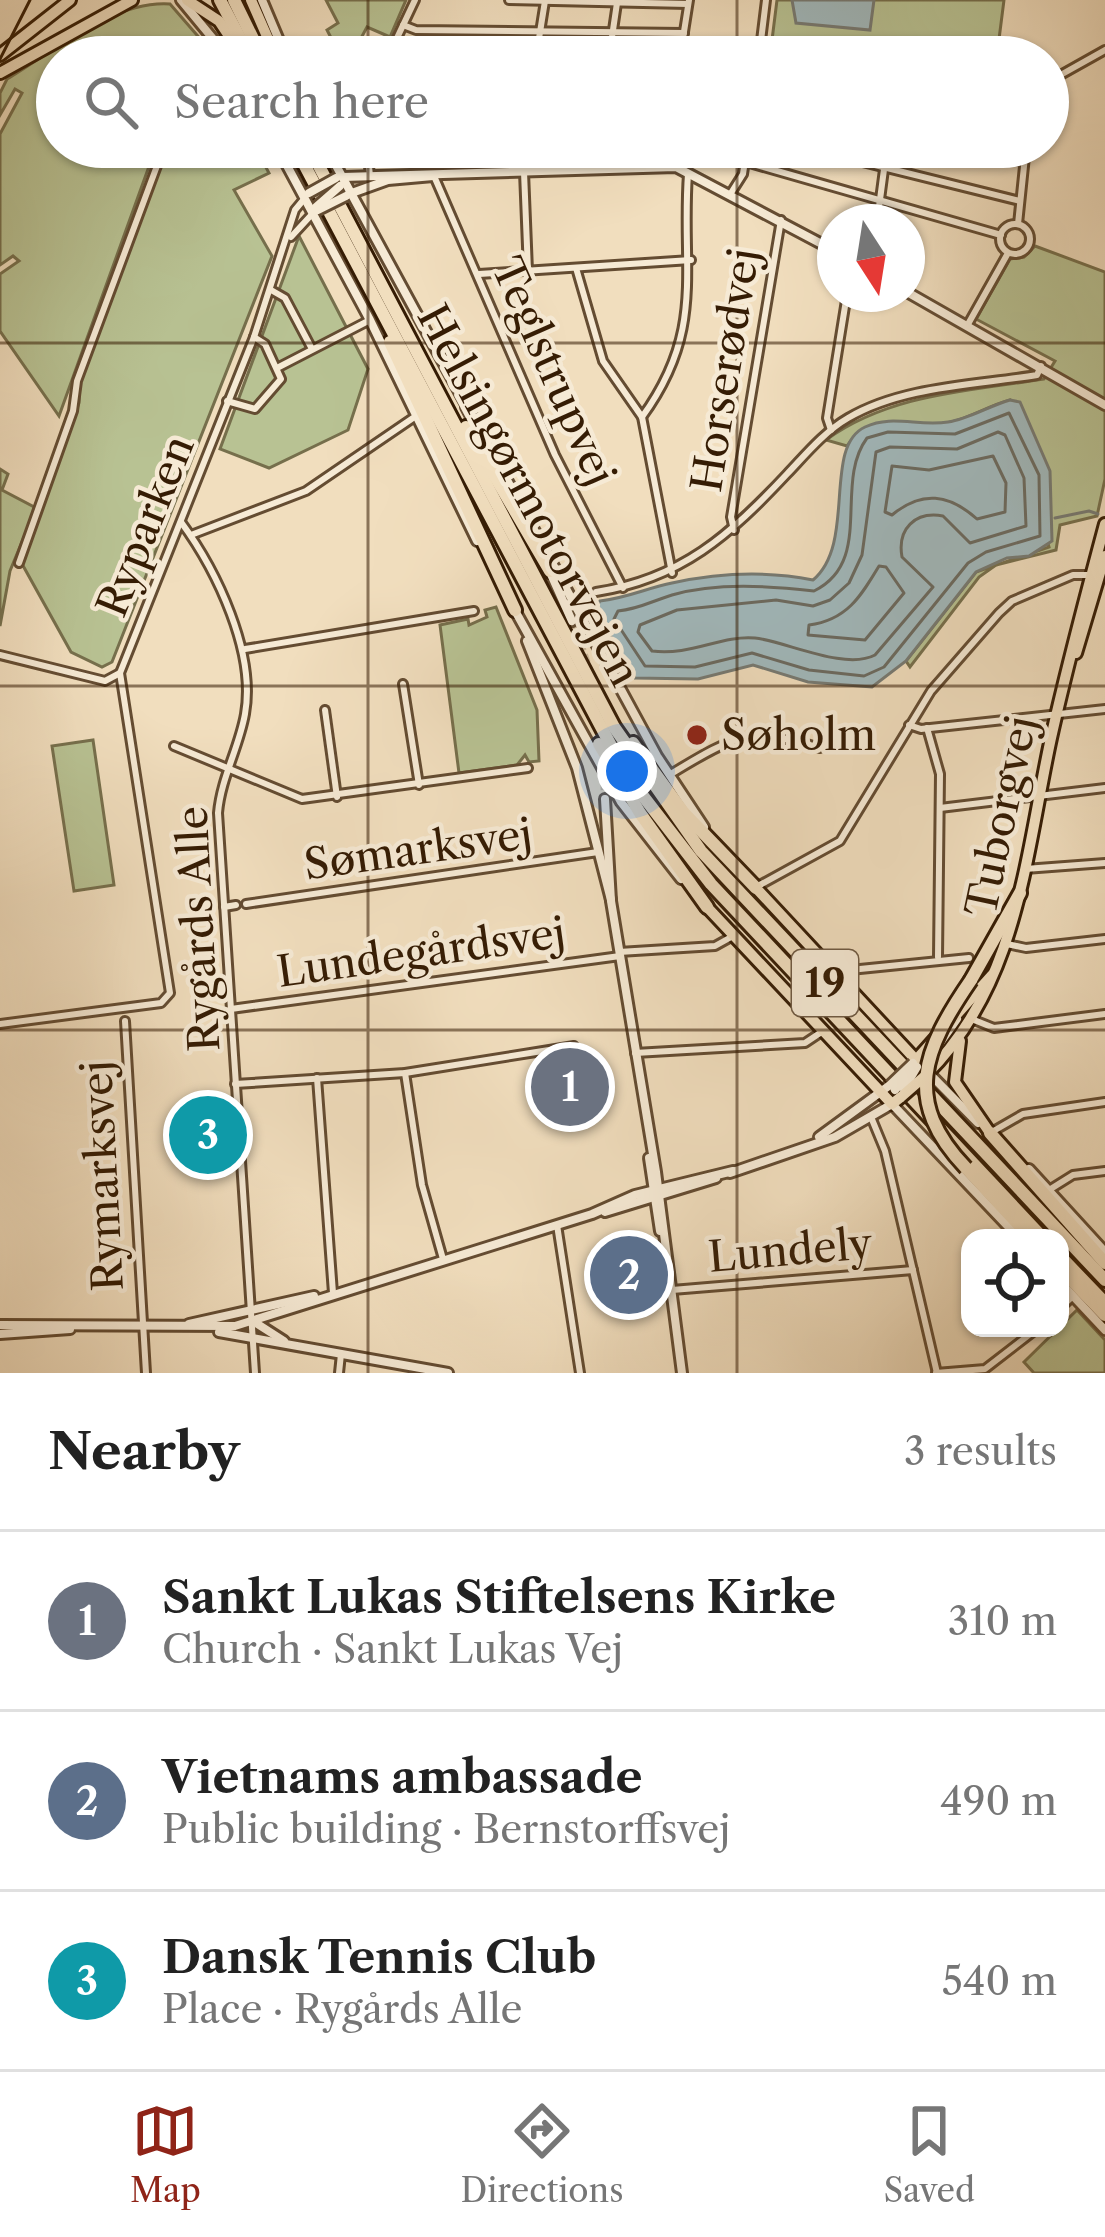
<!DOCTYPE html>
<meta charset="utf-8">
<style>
body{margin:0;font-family:"Libre Caslon Text",serif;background:#f2f2f2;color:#222}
.controls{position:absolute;right:36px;bottom:36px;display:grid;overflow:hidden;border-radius:24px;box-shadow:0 3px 9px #0004}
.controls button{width:108px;height:108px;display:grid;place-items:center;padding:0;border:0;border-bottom:3px solid #e0e0e0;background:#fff;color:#222;font:60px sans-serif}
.compass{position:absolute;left:817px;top:204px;width:108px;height:108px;border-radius:50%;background:#fff;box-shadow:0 3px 9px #0004;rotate:168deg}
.you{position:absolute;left:627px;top:771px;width:42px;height:42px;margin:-30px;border:9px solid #fff;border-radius:50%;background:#1a73e8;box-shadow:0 0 0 18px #1a73e833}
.badge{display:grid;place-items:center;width:78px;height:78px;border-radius:50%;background:#8f2418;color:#fff;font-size:39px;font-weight:700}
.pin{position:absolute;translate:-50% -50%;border:6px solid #fff;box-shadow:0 3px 12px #0006}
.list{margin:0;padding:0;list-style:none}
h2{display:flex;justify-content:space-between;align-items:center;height:156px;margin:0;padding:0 48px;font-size:51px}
h2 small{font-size:39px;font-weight:400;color:#767676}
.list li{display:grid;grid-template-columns:78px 1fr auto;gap:36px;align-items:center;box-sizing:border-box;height:180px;padding:0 48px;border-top:3px solid #e0e0e0}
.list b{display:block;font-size:45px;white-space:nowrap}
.list p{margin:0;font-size:39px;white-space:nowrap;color:#767676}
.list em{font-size:39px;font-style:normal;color:#767676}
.icon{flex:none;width:66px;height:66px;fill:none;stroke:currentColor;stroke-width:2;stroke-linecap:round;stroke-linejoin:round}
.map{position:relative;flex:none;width:1105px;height:1373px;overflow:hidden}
.search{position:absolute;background:#fff;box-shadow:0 3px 9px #0004;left:36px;right:36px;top:36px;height:132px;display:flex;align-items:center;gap:30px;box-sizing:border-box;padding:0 42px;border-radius:66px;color:#767676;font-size:45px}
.sheet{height:696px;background:#fff}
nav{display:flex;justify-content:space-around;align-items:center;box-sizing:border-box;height:168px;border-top:3px solid #e0e0e0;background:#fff;font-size:33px;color:#767676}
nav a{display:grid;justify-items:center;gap:6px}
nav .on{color:#8f2418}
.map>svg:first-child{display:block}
.green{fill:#b8c293;stroke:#766f4c;stroke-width:3}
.water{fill:#a1b9bd;stroke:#767a73;stroke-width:3}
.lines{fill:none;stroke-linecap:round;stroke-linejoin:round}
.shore{stroke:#6b6a60;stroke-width:3}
.stream{stroke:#767a73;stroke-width:3}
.tertiary-tunnel{stroke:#cbb799;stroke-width:8;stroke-dasharray:8 4;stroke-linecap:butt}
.minor-casing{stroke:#644c32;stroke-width:12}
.tertiary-casing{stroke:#644c32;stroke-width:14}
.primary-casing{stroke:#351c04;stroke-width:16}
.trunk-casing{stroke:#351c04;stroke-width:16}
.motorway-casing{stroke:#351c04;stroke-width:18}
.minor{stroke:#f6ead5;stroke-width:6}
.tertiary{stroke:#f6ead5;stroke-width:8}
.primary{stroke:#f1debe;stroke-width:10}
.trunk{stroke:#f1debe;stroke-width:10}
.motorway{stroke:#f1debe;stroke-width:12}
.tram{stroke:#351c04;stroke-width:3}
.tertiary-bridge-casing{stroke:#644c32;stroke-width:14;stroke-linecap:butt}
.primary-bridge-casing{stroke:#351c04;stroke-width:16;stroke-linecap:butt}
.motorway-bridge-casing{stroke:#351c04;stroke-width:18;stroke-linecap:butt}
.tertiary-bridge{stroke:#f6ead5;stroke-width:8}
.primary-bridge{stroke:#f1debe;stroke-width:10}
.motorway-bridge{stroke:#f1debe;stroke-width:12}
.grid{fill:none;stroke:#351c04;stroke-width:3;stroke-opacity:0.55}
.poi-dot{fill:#8f2418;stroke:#f6ead5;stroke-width:4.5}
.labels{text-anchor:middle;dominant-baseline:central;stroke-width:9;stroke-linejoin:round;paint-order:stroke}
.shield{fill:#f6ead5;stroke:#6f5a43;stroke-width:3}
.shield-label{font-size:39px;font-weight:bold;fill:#351c04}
.street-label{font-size:42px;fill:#351c04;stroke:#f6ead5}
.poi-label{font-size:42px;fill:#351c04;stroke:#f6ead5;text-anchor:start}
</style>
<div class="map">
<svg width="1105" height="1373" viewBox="0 0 1105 1373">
<rect width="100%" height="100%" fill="#f1debe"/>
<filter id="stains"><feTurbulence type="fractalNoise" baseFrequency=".00167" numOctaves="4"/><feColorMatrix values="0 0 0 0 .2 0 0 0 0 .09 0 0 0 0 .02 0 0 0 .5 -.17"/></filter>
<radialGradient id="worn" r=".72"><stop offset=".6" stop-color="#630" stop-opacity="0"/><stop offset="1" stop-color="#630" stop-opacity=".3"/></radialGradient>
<g class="green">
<polygon points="326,0 406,0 390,37 367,27 351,57 341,57 327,30 338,23"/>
<polygon points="777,0 1004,0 998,47 947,41 944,57 887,55 881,46 879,54 772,40"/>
<path d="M170 4 216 57H57V147H156L59 416 0 331V274L19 261 13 256 0 265V134L22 93 15 89 0 115V93L7 79C54 51 114 0 170 4Z"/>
<polygon points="168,147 255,147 269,173 234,190 272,256 112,662 102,667 71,652 21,562 79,403 80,381"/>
<polygon points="299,236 368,369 348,430 269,468 220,449"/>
<path d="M1035 246 1105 272V479L1097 516 1060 525 1056 550 996 565 979 577 910 667 906 661 976 572 1049 547 1010 400C991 405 973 416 955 421 914 433 875 404 847 446L826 440C889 394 969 391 1044 379L1055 361 976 319 1010 259 1024 257Z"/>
<polygon points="0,469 8,474 2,490 36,508 10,571 0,626"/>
<polygon points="496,607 537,710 539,761 529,762 525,755 517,765 459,773 440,625 468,619 469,625 487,617 485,610"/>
<polygon points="93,740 114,885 74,891 52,746"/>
<polygon points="1077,1310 1105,1340 1105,1373 1034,1373 1024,1362"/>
</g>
<g class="water">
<polygon points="792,0 874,0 870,30 796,23"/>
<path d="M1010 400 1020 402 1050 471 1052 541 1029 556 1007 558 976 572 906 661 872 687 808 682 753 665 698 679 635 678 595 609 600 601C627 598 647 588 672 583 718 573 768 571 813 580 857 543 822 447 865 427 892 414 919 427 948 422 969 419 989 406 1010 400Z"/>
</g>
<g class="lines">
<g class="shore">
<path d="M1009 413 1039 475 1040 536 986 552 968 563 884 667 864 676 809 670 752 653 695 667 645 666 614 619 618 611C639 609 652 601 672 595 717 582 770 586 814 591 875 561 833 484 867 438L888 432 955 434Z"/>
<path d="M998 432 1005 435 1024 478 1026 526 970 543 943 516C915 511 897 529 902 557L933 587 875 655C845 671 785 641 755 638 721 635 691 656 652 651L638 632 640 625 677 610 776 600 813 606 830 600 849 583 862 555 876 452 890 447 957 449Z"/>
<path d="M993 456 1006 483 1005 512 977 519C949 494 922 490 892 515L885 512 892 466 929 470Z"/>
<path d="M879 566 886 567 904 593 865 640 808 635 809 625C847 620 861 596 879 566Z"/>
</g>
<polyline class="stream" points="1055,518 1089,511 1098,514"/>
<g class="tertiary-tunnel">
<polyline points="572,621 590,672"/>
<polyline points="604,770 605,799"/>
</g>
<defs>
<g id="minor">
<polyline points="509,0 688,4"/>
<polyline points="403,25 416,30 684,33"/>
<polyline points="760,45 851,57"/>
<polyline points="388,57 415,0"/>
<polyline points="536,57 545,1"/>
<polyline points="609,57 617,3"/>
<polyline points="680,57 689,0"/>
<polyline points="759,57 766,0"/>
<polyline points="1048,82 1105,50"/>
<polyline points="367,147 370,176"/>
<polyline points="523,147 528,271"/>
<polyline points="802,147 1020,201"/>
<polyline points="958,147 1024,162"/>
<polyline points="746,162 1001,235"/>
<polyline points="663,165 666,147"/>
<polyline points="434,176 555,455 623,588"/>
<polyline points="731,193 743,174 747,147"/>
<polyline points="871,222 879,207 887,147"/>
<polyline points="1018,224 1026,147"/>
<circle cx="1015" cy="239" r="15"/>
<polyline points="291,237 314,212"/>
<polyline points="576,268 603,361 642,417 672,573"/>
<polyline points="479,274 691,260"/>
<polyline points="271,290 285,298 312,349"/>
<polyline points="967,326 1008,253"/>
<polyline points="277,368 370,320"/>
<polyline points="227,401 255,409 281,379 265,344 254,337"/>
<path d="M642 417C706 329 681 270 688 174"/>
<polyline points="831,430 827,418 847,294"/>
<path d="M181 522C217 571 256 653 245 714 239 748 221 778 218 813L255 1373"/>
<polyline points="734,530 731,517 781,220"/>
<polyline points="191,535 306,491 413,418"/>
<polyline points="19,563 73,411 77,381 164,147"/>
<path d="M596 592C681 579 730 535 787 474 806 454 824 432 848 418 902 386 976 385 1037 375L1041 366"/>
<polyline points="245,649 474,611"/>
<polyline points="0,655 105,681 120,673"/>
<polyline points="403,684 419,785"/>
<polyline points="325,710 337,797"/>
<polyline points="909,725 921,729 1105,709"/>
<polyline points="927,728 940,774 938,957"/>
<polyline points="174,746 302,799 528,768"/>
<path d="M669 775C731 738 748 725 820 748"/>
<polyline points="940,808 1105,788"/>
<polyline points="1025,869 1105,863"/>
<polyline points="758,886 840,841 931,691 999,613 1012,601 1073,575 1091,575"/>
<polyline points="246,904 598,852"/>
<polyline points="224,907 236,905"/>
<polyline points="1007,944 1026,948 1105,939"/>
<polyline points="619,952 715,946 733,936"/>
<polyline points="838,978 850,970 969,958"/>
<polyline points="231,1009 620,956"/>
<polyline points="969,1018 994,1028 1105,1014"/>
<polyline points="125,1021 146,1373"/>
<polyline points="0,1024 161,1003 170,993 120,673 254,337 295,210 305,198"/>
<polyline points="635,1053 805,1043 823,1031"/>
<polyline points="405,1073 422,1185 443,1259"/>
<polyline points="317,1078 333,1293"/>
<polyline points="235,1084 405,1073 574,1046"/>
<polyline points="871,1117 885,1151 937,1373"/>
<polyline points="990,1133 1023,1114 1105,1102"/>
<polyline points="1049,1190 1073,1175 1105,1171"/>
<polyline points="557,1225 580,1373"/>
<polyline points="672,1290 913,1270"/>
<polyline points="1060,1308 1073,1296"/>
<polyline points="339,1373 341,1354"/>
<polyline points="936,1373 985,1369 1038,1328"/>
</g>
<g id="tertiary">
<polyline points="181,0 228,57"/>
<polyline points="262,0 286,57"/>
<polyline points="277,147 370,320 477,541"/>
<polyline points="326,147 657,756 704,827"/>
<polyline points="343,177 676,167 835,251"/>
<polyline points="349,194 388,180 433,176"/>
<polyline points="907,292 1105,405"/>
<polyline points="466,407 512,495"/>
<polyline points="550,572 572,621"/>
<polyline points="513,607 621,802 681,879"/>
<polyline points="527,641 577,768 611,900"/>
<polyline points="605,799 611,901 656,1172 682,1373"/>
<polyline points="938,1046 957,1019"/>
<polyline points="916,1060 978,1123"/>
<polyline points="892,1104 1019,1238"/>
<polyline points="819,1137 890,1085"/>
<polyline points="649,1158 660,1231"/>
<polyline points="1029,1169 1105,1252"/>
<polyline points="730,1173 835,1137 892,1104"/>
<polyline points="605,1212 716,1178"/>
<polyline points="1060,1282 1105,1330"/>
<polyline points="256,1323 284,1341"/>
<polyline points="189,1324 314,1296"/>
<polyline points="0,1325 235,1326 592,1214 635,1195 733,1171"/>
<polyline points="219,1332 448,1373"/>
<polyline points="0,1334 70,1329"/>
</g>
<g id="primary">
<polyline points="1076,653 1105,556"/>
<polyline points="756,888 916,1060 992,975"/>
<polyline points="707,907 892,1104 901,1097"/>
<polyline points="960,1041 955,1082 990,1133"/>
<path d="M925 1076C1018 985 1025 858 1051 738 1067 666 1086 595 1105 524"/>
</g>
<g id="trunk">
<polyline points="187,0 219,21 243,57"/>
<polyline points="251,0 276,57"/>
<polyline points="0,55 70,0"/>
<polyline points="0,73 132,0"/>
</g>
<g id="motorway">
<polyline points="220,0 250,57"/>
<polyline points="234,0 262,57"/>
<polyline points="295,147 626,774 711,884 1043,1238"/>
<polyline points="309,147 614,727 701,851 1105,1280"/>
<polyline points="390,342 515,610"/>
<polyline points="466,427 550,571"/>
<polyline points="633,743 684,813 756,888"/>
<polyline points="599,744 640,813 707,907"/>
<polyline points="971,980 1020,893"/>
<polyline points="990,1133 1105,1263"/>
<polyline points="966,1168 1031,1238"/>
<polyline points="1060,1256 1105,1303"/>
<polyline points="1060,1268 1105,1315"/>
</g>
</defs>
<use href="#minor" class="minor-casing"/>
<use href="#tertiary" class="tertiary-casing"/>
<use href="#primary" class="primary-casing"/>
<use href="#trunk" class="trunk-casing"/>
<use href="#motorway" class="motorway-casing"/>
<use href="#minor" class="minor"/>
<use href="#tertiary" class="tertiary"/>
<use href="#primary" class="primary"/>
<use href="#trunk" class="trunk"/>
<use href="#motorway" class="motorway"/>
<polyline class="tram" points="0,59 30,0"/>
<defs>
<g id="tertiary-bridge">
<polyline points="309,193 336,178"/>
<polyline points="316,207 340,186"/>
<polyline points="318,210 346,196"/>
<polyline points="890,1085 913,1063"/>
<polyline points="904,1089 917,1067"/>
<polyline points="895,1090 912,1072"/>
</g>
<polyline id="primary-bridge" points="901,1097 925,1076"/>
<path id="motorway-bridge" d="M966 1168C902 1101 923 1050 971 980"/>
</defs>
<use href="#tertiary-bridge" class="tertiary-bridge-casing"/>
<use href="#primary-bridge" class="primary-bridge-casing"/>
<use href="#motorway-bridge" class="motorway-bridge-casing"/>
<use href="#tertiary-bridge" class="tertiary-bridge"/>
<use href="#primary-bridge" class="primary-bridge"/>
<use href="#motorway-bridge" class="motorway-bridge"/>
</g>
<path class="grid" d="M368 0V57M737 0V57M368 147V1373M737 147V1373M0 343H1105M0 686H1105M0 1030H1105"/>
<circle class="poi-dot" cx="697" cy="735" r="12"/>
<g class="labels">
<rect class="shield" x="792" y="950" width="66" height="66" rx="9"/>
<g class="shield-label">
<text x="825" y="983">19</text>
</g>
<g class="street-label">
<text transform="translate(725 370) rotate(-81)">Horserødvej</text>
<text transform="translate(554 371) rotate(66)">Teglstrupvej</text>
<text transform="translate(529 495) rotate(62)">Helsingørmotorvejen</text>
<text transform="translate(145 526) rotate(-68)">Ryparken</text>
<text transform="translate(1001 816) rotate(-78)">Tuborgvej</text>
<text transform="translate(418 849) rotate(-8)">Sømarksvej</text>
<text transform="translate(198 929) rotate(-93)">Rygårds Alle</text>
<text transform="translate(421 952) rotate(-8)">Lundegårdsvej</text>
<text transform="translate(102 1176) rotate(-93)">Rymarksvej</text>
<text transform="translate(790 1250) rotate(-5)">Lundely</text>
</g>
<g class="poi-label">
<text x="721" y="735">Søholm</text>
</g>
</g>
<rect width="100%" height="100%" filter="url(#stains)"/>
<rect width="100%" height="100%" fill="url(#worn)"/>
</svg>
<div class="controls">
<button><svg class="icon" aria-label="locate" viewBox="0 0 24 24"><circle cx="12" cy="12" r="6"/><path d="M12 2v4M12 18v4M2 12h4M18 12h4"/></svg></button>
</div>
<svg class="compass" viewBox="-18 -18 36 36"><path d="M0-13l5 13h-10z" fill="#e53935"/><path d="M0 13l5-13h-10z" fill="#767676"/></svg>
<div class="you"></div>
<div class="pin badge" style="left:570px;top:1087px;background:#6b7280">1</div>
<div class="pin badge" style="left:629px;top:1275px;background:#5c6f8a">2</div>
<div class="pin badge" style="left:208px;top:1135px;background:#0f9aa8">3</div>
<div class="search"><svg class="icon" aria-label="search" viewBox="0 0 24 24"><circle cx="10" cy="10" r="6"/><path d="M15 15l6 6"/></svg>Search here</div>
</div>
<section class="sheet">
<h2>Nearby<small>3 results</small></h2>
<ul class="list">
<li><span class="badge" style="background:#6b7280">1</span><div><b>Sankt Lukas Stiftelsens Kirke</b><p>Church · Sankt Lukas Vej</p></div><em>310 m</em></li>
<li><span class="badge" style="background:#5c6f8a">2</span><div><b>Vietnams ambassade</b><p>Public building · Bernstorffsvej</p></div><em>490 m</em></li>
<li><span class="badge" style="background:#0f9aa8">3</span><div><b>Dansk Tennis Club</b><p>Place · Rygårds Alle</p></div><em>540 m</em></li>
</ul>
</section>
<nav>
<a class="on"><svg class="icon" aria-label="map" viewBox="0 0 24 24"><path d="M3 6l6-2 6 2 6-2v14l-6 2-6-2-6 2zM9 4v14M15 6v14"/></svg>Map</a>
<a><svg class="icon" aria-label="directions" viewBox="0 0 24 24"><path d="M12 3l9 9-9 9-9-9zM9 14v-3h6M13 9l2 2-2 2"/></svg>Directions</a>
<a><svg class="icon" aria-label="saved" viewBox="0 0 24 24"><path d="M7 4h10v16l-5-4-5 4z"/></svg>Saved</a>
</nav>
